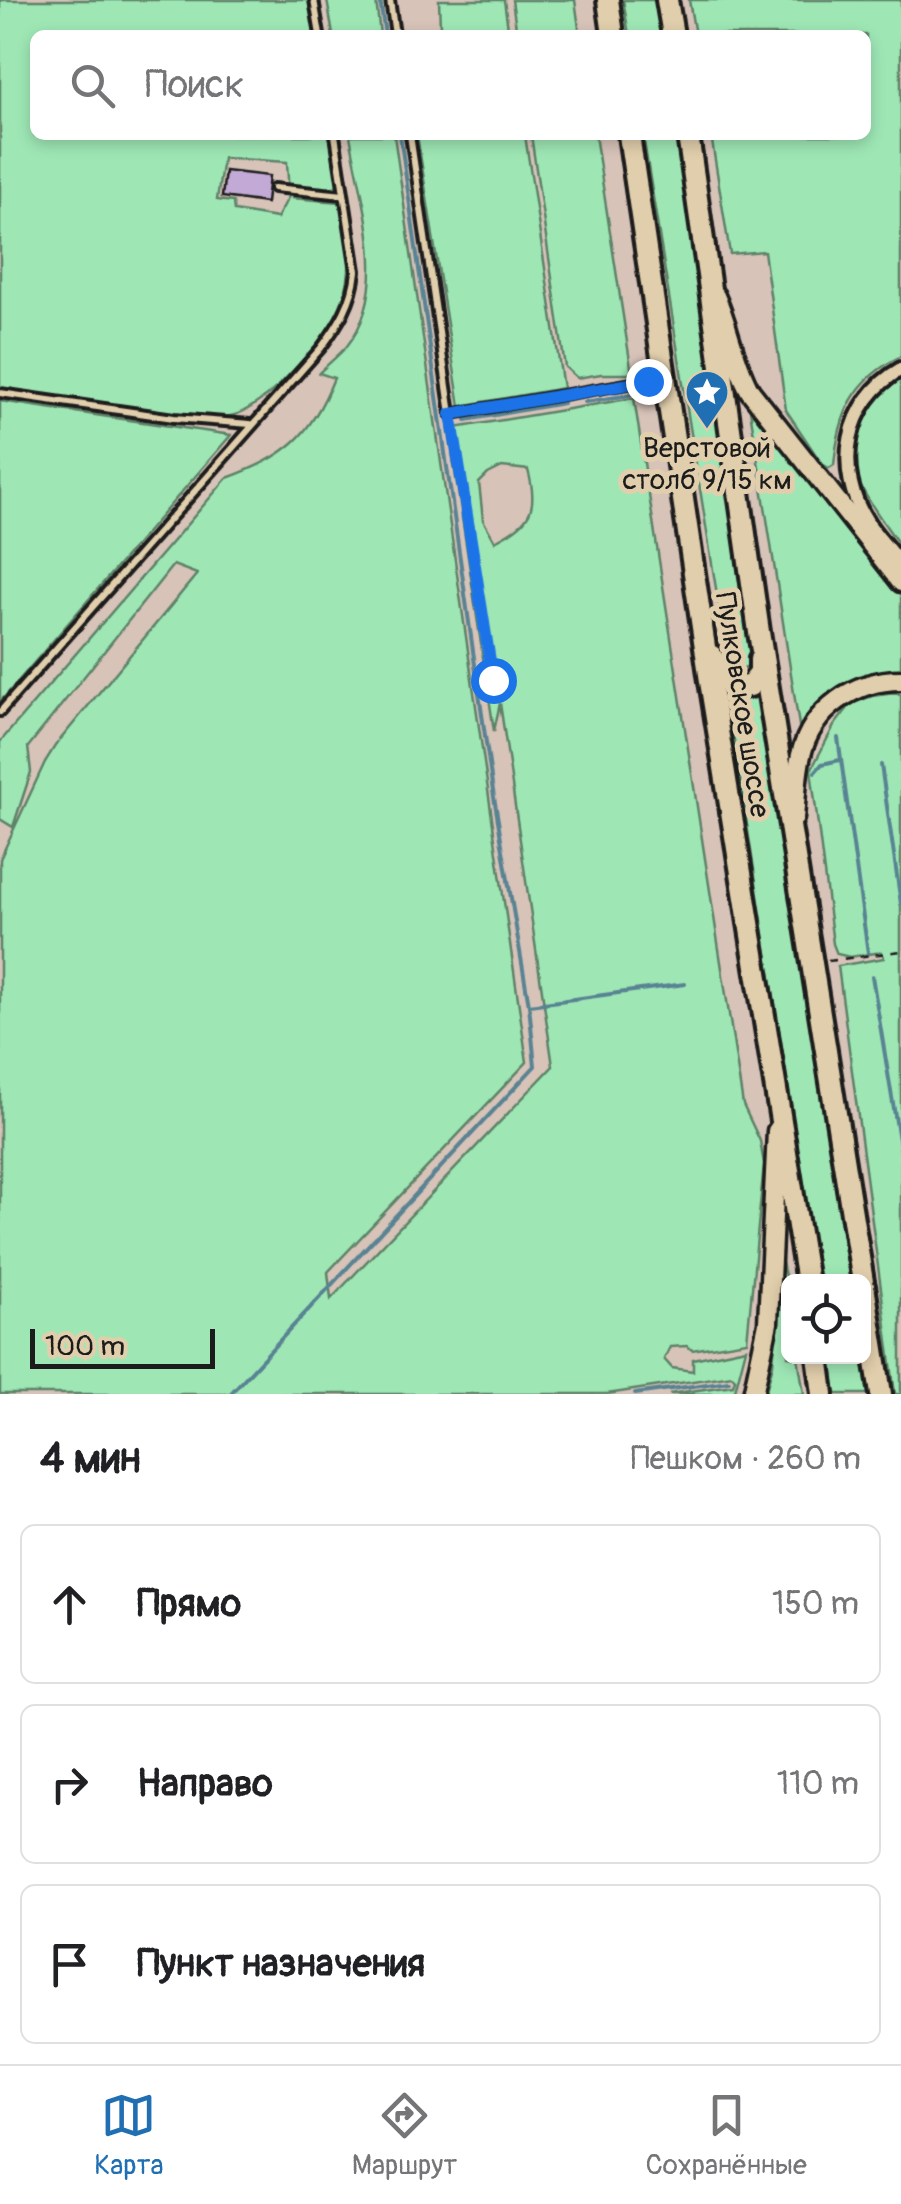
<!DOCTYPE html>
<html lang="ru">
<meta charset="utf-8">
<style>
body{margin:0;font-family:Pangolin,sans-serif;background:#f6f6f6;color:#202124}
.controls{position:absolute;right:30px;bottom:30px;display:grid;overflow:hidden;border-radius:15px;box-shadow:0 5px 15px #0003}
.controls button{width:90px;height:90px;display:grid;place-items:center;padding:0;border:0;border-bottom:2px solid #e0e0e0;background:#fff;color:#202124;font:50px sans-serif}
.scale{position:absolute;left:30px;bottom:25px;width:185px;box-sizing:border-box;padding-left:10px;border:5px solid #1c1c1c;border-top:0;font-size:28px;line-height:35px;white-space:nowrap;color:#1c1c1c;-webkit-text-stroke:8px #e1ceac;paint-order:stroke}
.stop{position:absolute;width:30px;height:30px;margin:-22px;border:8px solid #1a73e8;border-radius:50%;background:#fff}
.stop.end{background:#1a73e8;border-color:#fff;box-shadow:0 2px 10px #0008}
.list{margin:0;padding:0;list-style:none}
h2{display:flex;justify-content:space-between;align-items:center;height:130px;margin:0;padding:0 40px;font-size:42px}
h2 small{font-size:32px;font-weight:400;color:#757577}
.list li{display:grid;grid-template-columns:65px 1fr auto;gap:30px;align-items:center;box-sizing:border-box;height:160px;margin:0 20px 20px;padding:0 20px;border:2px solid #e0e0e0;border-radius:15px}
.list b{display:block;font-size:38px;white-space:nowrap}
.list em{font-size:32px;font-style:normal;color:#757577}
.icon{flex:none;width:55px;height:55px;fill:none;stroke:currentColor;stroke-width:2;stroke-linecap:round;stroke-linejoin:round}
.map{position:relative;flex:none;width:901px;height:1394px;overflow:hidden}
.search{position:absolute;background:#fff;box-shadow:0 5px 15px #0003;left:30px;right:30px;top:30px;height:110px;display:flex;align-items:center;gap:25px;box-sizing:border-box;padding:0 35px;border-radius:15px;color:#757577;font-size:38px}
.sheet{height:670px;background:#fff}
nav{display:flex;justify-content:space-around;align-items:center;box-sizing:border-box;height:140px;border-top:2px solid #e0e0e0;background:#fff;font-size:28px;color:#757577}
nav a{display:grid;justify-items:center;gap:5px}
nav .on{color:#1f6fb2}
.map>svg:first-child{display:block}
.green{fill:#9ee7b5;stroke:#5d8268;stroke-width:2.5;fill-rule:evenodd}
.lines{fill:none;stroke-linecap:round;stroke-linejoin:round}
.stream{stroke:#588392;stroke-width:4}
.building{fill:#c3a9d6;stroke:#1c1c1c;stroke-width:2.5}
.service-casing{stroke:#1c1c1c;stroke-width:14}
.minor-casing{stroke:#1c1c1c;stroke-width:20}
.secondary-casing{stroke:#1c1c1c;stroke-width:25}
.trunk-casing{stroke:#1c1c1c;stroke-width:28}
.path{stroke:#1c1c1c;stroke-width:2.5;stroke-dasharray:8 8;stroke-linecap:butt}
.service{stroke:#e1ceac;stroke-width:6}
.minor{stroke:#e1ceac;stroke-width:12}
.secondary{stroke:#e1ceac;stroke-width:18}
.trunk{stroke:#e1ceac;stroke-width:20}
.route{stroke:#1a73e8;stroke-width:12}
.labels{text-anchor:middle;dominant-baseline:central;stroke-width:10;stroke-linejoin:round;paint-order:stroke}
.poi-label{font-size:28px;fill:#1c1c1c;stroke:#e1ceac}
.street-label{font-size:28px;fill:#1c1c1c;stroke:#e1ceac}
</style>
<div class="map">
<svg width="901" height="1394" viewBox="0 0 901 1394">
<rect width="100%" height="100%" fill="#d8c3b9"/>
<filter id="ink" filterUnits="userSpaceOnUse"><feTurbulence type="fractalNoise" baseFrequency=".01" numOctaves="2"/><feDisplacementMap in="SourceGraphic" scale="20" xChannelSelector="R" yChannelSelector="G"/><feConvolveMatrix kernelMatrix="1 2 1 2 8 2 1 2 1" color-interpolation-filters="sRGB"/></filter>
<g filter="url(#ink)">
<g class="green">
<path d="M0 0H311L317 35H35V135H333L338 186 324 189 293 187 292 198 341 202C356 264 354 301 311 351 291 373 270 398 242 412 201 433 51 397 0 389ZM223 158 287 162 289 196 277 218 234 211 233 202 217 200Z"/>
<polygon points="327,0 376,0 380,35 333,35"/>
<polygon points="439,0 504,0 509,35 435,35 440,28"/>
<polygon points="512,0 575,0 580,35 517,35"/>
<polygon points="623,0 658,0 663,35 629,35"/>
<path d="M689 0H901V356C853 380 839 414 834 465L829 468 822 464 786 410 764 251 730 254 711 135H866V35H695Z"/>
<path d="M350 135H394L527 1062 328 1272 331 1299 553 1066 500 703 494 731 449 429 634 398 743 1105 760 1141 764 1164 747 1341 692 1350 687 1346 670 1347 664 1359 672 1368 693 1371V1359L746 1348 734 1394H669L733 1385 735 1379 732 1375 607 1394H0V859L45 762 55 746 197 574 173 565 28 747 31 772 13 827 0 819V742L227 478C286 456 310 438 334 378L319 373C328 364 339 355 347 346 393 287 361 201 350 135ZM502 467 528 470C539 510 531 522 495 541L483 520 479 483 488 474Z"/>
<polygon points="417,135 525,135 563,388 460,406"/>
<polygon points="531,135 595,135 632,374 601,374 577,378 565,367"/>
<polygon points="643,135 678,135 751,656 749,666 735,671 728,663"/>
<path d="M901 376V547C890 532 855 484 854 468 850 433 869 393 901 376Z"/>
<polygon points="0,401 231,435 0,702"/>
<path d="M749 403 901 595V672C854 675 825 692 800 732Z"/>
<polygon points="759,693 850,1281 818,1281 727,696 740,699"/>
<polygon points="895,693 901,695 901,1394 895,1394 838,966 884,958 882,952 850,957 837,954 833,944 811,770 834,726 851,704 872,696"/>
<polygon points="782,1262 788,1290 788,1356 798,1357 804,1394 765,1394 773,1364"/>
<polygon points="830,1357 862,1357 868,1394 836,1394"/>
</g>
<g class="lines">
<g class="stream">
<polyline points="380,0 385,35"/>
<polyline points="400,135 492,785 529,1005"/>
<polyline points="585,402 630,395"/>
<polyline points="466,420 563,403"/>
<polyline points="838,738 868,953"/>
<polyline points="881,765 901,904"/>
<polyline points="815,772 822,764 840,760"/>
<polyline points="872,976 901,1152"/>
<polyline points="230,1394 535,1066 529,1005 685,984"/>
<polyline points="635,1394 729,1381"/>
</g>
</g>
<polygon class="building" points="225,171 269,176 266,203 222,197"/>
<g class="lines">
<defs>
<g id="service">
<polyline points="314,0 320,35"/>
<polyline points="390,0 395,35"/>
<polyline points="410,135 451,414 662,378"/>
<polyline points="274,188 344,195"/>
<polyline points="0,393 174,418 250,424"/>
<path d="M0 712 321 348C339 324 353 302 356 271L335 135"/>
</g>
<path id="minor" d="M901 369C845 401 833 470 868 523 878 539 892 551 901 567"/>
<g id="secondary">
<path d="M715 296C729 327 733 360 750 391L901 582"/>
<path d="M794 818C796 798 796 775 801 755 812 709 855 680 901 680"/>
<polyline points="753,1394 768,1323 777,1131"/>
</g>
<g id="trunk">
<polyline points="608,0 613,35"/>
<polyline points="667,0 673,35"/>
<polyline points="629,135 710,681 807,1282"/>
<polyline points="688,135 759,632 863,1282"/>
<polyline points="712,656 719,674 732,687 750,686 760,673 760,659"/>
<polyline points="864,1286 881,1394"/>
<polyline points="818,1356 823,1394"/>
</g>
</defs>
<use href="#service" class="service-casing"/>
<use href="#minor" class="minor-casing"/>
<use href="#secondary" class="secondary-casing"/>
<use href="#trunk" class="trunk-casing"/>
<g class="path">
<polyline points="453,425 493,680"/>
<polyline points="828,961 901,951"/>
</g>
<use href="#service" class="service"/>
<use href="#minor" class="minor"/>
<use href="#secondary" class="secondary"/>
<use href="#trunk" class="trunk"/>
</g>
</g>
<g class="lines" filter="url(#ink)">
<polyline class="route" points="493,680 451,414 648,381"/>
</g>
<defs>
<symbol id="sight-pin" viewBox="-11 -11 22 30"><path d="M0 17L-7.5 6A9.5 9.5 0 1 1 7.5 6Z" fill="#1f6fb2" stroke="#e1ceac"/><path d="M0-6L1.8-2.2L6-1.7L2.9 1.2L3.7 5.4L0 3.3L-3.7 5.4L-2.9 1.2L-6-1.7L-1.8-2.2Z" fill="#fff"/></symbol>
</defs>
<g fill-rule="evenodd">
<use href="#sight-pin" x="682" y="367" width="50" height="68"/>
</g>
<g class="labels">
<g class="poi-label">
<text x="707" y="448">Верстовой<tspan x="707" dy="32">столб 9/15 км</tspan></text>
</g>
<g class="street-label">
<text transform="translate(742 705) rotate(81)">Пулковское шоссе</text>
</g>
</g>
</svg>
<div class="controls">
<button><svg class="icon" aria-label="locate" viewBox="0 0 24 24"><circle cx="12" cy="12" r="6"/><path d="M12 2v4M12 18v4M2 12h4M18 12h4"/></svg></button>
</div>
<div class="scale">100 m</div>
<div class="stop" style="left:493px;top:680px"></div>
<div class="stop end" style="left:648px;top:381px"></div>
<div class="search"><svg class="icon" aria-label="search" viewBox="0 0 24 24"><circle cx="10" cy="10" r="6"/><path d="M15 15l6 6"/></svg>Поиск</div>
</div>
<section class="sheet">
<h2>4 мин<small>Пешком · 260 m</small></h2>
<ul class="list">
<li><svg class="icon" aria-label="ahead" viewBox="0 0 24 24"><path d="M12 20V5M6 11l6-6 6 6"/></svg><div><b>Прямо</b></div><em>150 m</em></li>
<li><svg class="icon" aria-label="right" viewBox="0 0 24 24"><path d="M7 20v-9h11M14 6l5 5-5 5"/></svg><div><b>Направо</b></div><em>110 m</em></li>
<li><svg class="icon" aria-label="arrive" viewBox="0 0 24 24"><path d="M6 21V4h12l-3 4 3 4H6"/></svg><div><b>Пункт назначения</b></div></li>
</ul>
</section>
<nav>
<a class="on"><svg class="icon" aria-label="map" viewBox="0 0 24 24"><path d="M3 6l6-2 6 2 6-2v14l-6 2-6-2-6 2zM9 4v14M15 6v14"/></svg>Карта</a>
<a><svg class="icon" aria-label="directions" viewBox="0 0 24 24"><path d="M12 3l9 9-9 9-9-9zM9 14v-3h6M13 9l2 2-2 2"/></svg>Маршрут</a>
<a><svg class="icon" aria-label="saved" viewBox="0 0 24 24"><path d="M7 4h10v16l-5-4-5 4z"/></svg>Сохранённые</a>
</nav>
